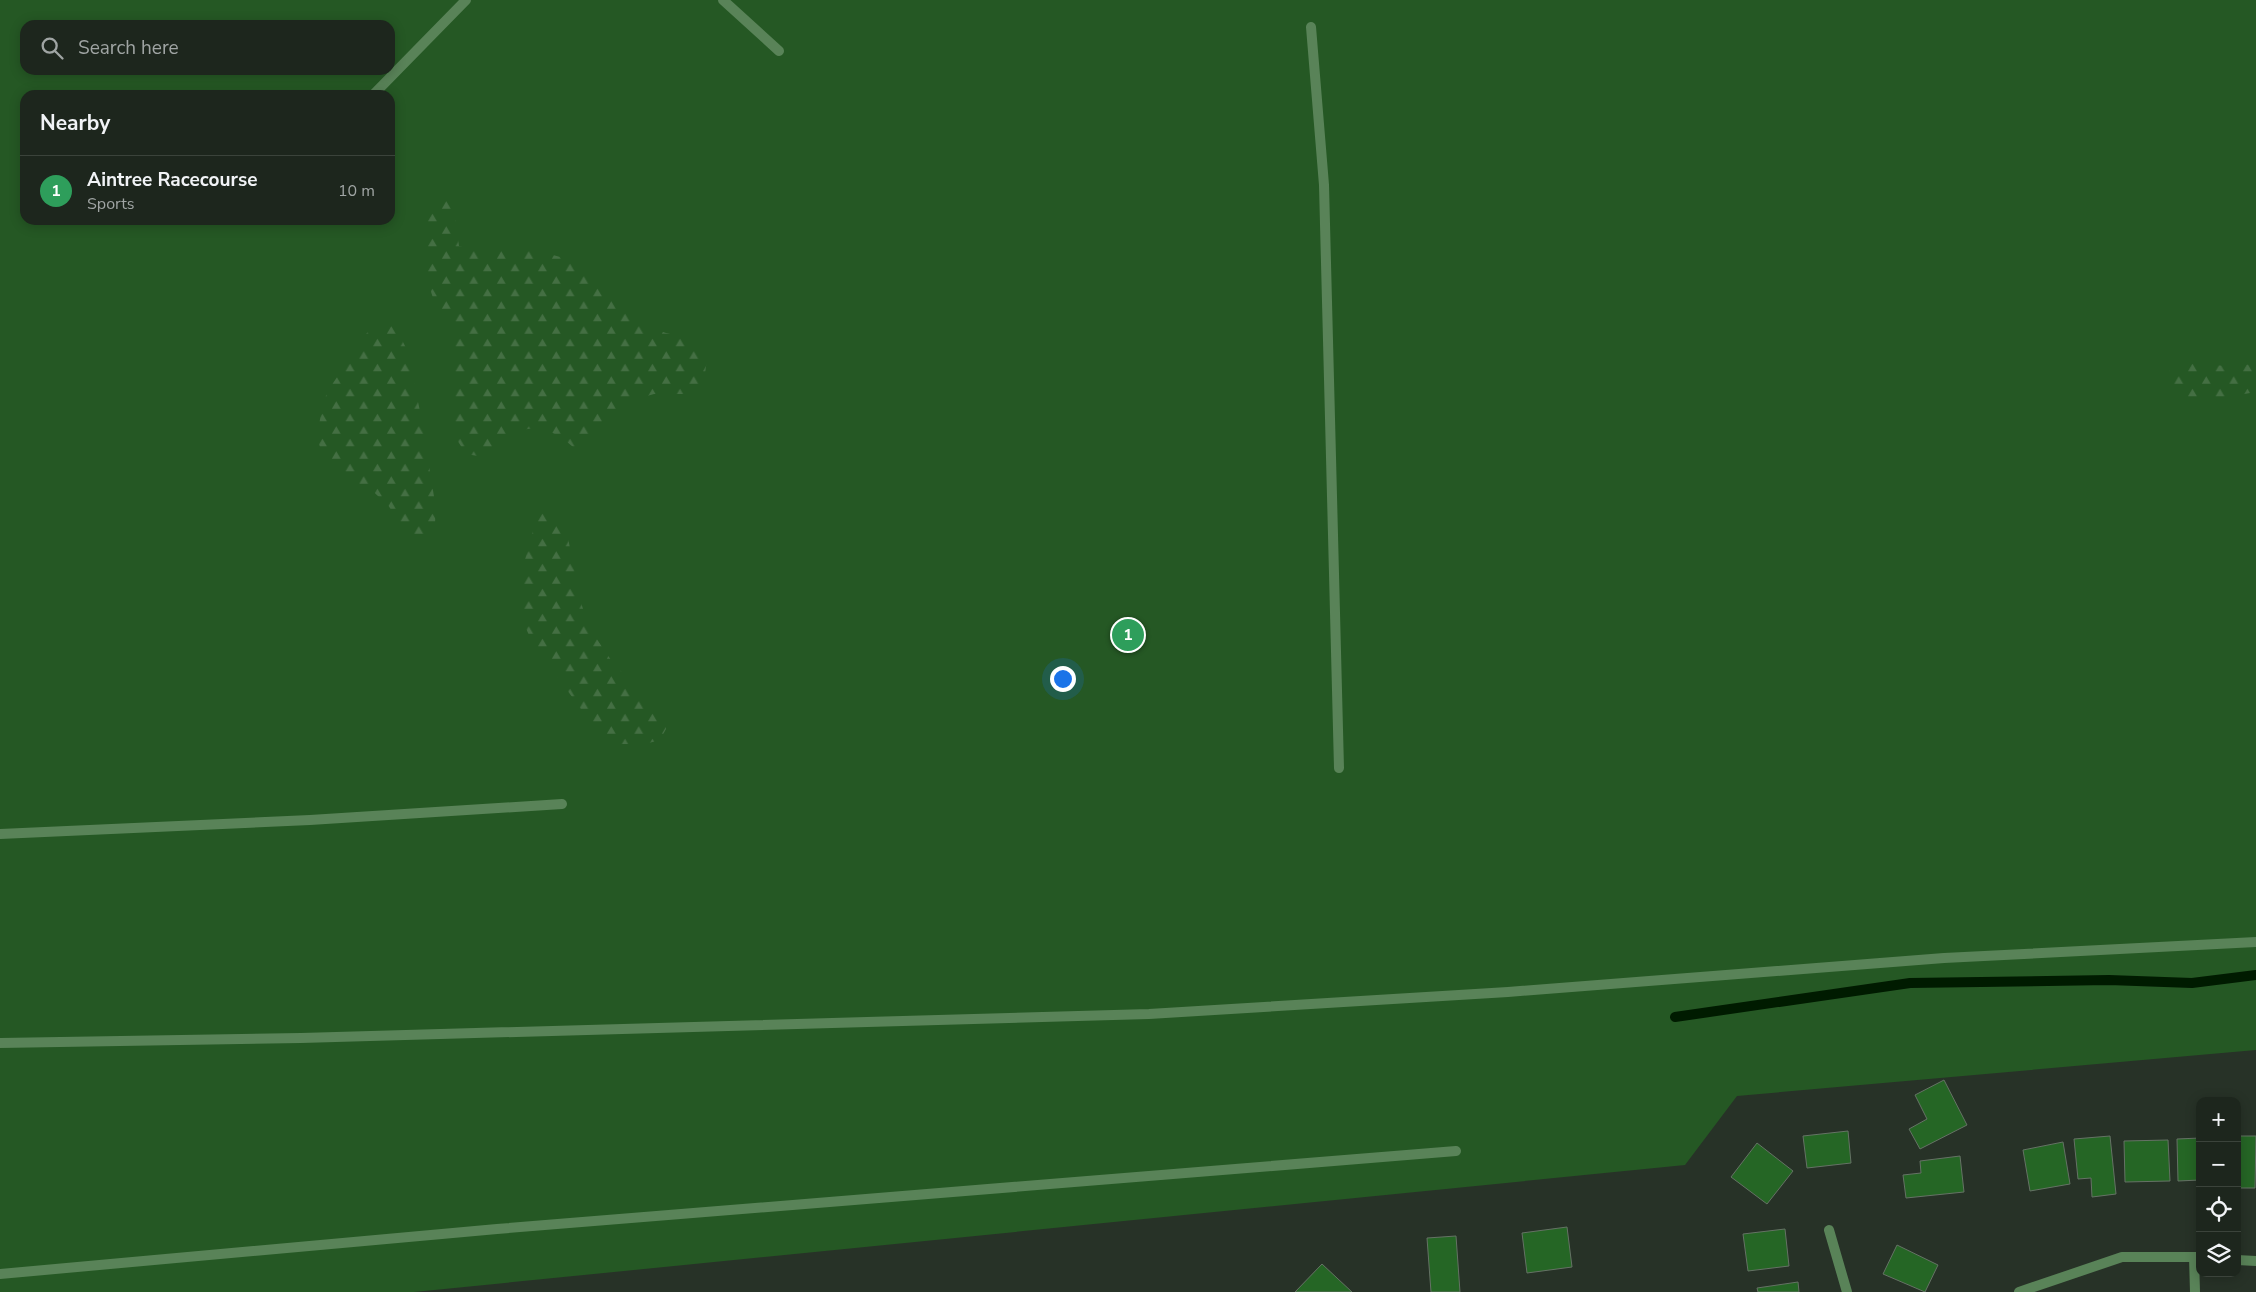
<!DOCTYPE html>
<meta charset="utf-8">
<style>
body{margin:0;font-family:"Nunito Sans",sans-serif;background:#2a322a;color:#f1f3f6}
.controls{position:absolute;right:15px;bottom:15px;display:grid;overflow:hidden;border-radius:10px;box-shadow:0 2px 12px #0003}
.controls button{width:45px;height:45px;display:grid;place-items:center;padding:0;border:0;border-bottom:1px solid #3b433b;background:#1d261d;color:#f1f3f6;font:25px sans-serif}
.you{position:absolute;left:1062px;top:678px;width:18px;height:18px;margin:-12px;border:4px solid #fff;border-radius:50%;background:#1a73e8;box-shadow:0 0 0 8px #1a73e833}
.badge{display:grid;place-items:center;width:32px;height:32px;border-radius:50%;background:#b45309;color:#fff;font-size:16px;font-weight:700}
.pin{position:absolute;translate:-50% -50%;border:2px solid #fff;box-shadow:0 1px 5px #0006}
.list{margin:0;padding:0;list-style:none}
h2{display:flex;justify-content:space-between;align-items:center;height:65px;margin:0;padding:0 20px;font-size:21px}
h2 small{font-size:16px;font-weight:400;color:#a0a5a4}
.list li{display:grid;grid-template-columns:32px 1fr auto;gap:15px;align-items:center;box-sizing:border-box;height:70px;padding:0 20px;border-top:1px solid #3b433b}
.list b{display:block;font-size:19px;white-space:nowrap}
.list p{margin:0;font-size:16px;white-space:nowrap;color:#a0a5a4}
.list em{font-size:16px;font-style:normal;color:#a0a5a4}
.icon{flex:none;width:28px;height:28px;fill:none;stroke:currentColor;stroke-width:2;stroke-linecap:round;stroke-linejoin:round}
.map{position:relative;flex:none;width:2256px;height:1292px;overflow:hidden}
.search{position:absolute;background:#1d261d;box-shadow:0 2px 12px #0003;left:20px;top:20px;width:375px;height:55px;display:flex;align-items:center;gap:12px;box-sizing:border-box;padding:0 18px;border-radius:15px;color:#a0a5a4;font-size:19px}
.panel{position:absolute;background:#1d261d;box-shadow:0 2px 12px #0003;left:20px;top:90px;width:375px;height:135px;border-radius:15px}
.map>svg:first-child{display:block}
.grass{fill:#255824;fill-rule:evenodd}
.forest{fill:url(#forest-firs)}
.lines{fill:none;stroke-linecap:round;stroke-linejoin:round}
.stream{stroke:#001b00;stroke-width:10}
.building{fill:#256625;stroke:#657265}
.lane{stroke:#598358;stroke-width:10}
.street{stroke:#598358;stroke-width:10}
</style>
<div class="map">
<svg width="2256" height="1292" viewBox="0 0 2256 1292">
<defs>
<pattern id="forest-firs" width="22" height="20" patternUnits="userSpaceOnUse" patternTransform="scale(1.25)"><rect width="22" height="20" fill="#255824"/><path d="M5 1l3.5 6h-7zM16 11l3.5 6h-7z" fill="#446f43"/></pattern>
</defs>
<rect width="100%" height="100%" fill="#273227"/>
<path class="grass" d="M0 0H2256V1050L1737 1096 1685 1165 414 1292H0ZM25 25H390V70H25ZM25 95H390V220H25Z"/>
<g class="forest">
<polygon points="441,198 449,201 455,216 459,246 470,249 527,248 564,258 597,275 618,304 640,324 666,333 692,339 707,359 704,381 685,394 654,394 626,402 594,438 578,451 561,437 540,427 516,431 496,450 484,457 466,454 452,432 452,392 456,355 450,325 433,298 425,273 426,208 433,200"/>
<polygon points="387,323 397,330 407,350 421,416 436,509 434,536 424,541 408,536 388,505 368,487 347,479 324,459 317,438 321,413 327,392 371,327"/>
<path d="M2178 363 2229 366 2256 364V392L2203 401 2175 399C2167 389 2168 381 2170 369Z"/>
<polygon points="551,508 556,512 567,533 581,603 590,629 611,660 643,696 662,711 666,729 660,740 645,744 618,744 594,727 532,642 521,617 521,590 524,563 537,516 543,509"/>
</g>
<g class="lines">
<polyline class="stream" points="1675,1017 1910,983 2109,980 2192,983 2256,975"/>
</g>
<g class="building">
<polygon points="1944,1080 1967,1125 1920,1149 1909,1129 1927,1119 1915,1095"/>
<polygon points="1848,1131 1851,1163 1807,1168 1803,1136"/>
<polygon points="2110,1136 2116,1194 2092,1197 2091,1178 2078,1179 2074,1139"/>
<polygon points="2237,1136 2256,1136 2255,1188 2237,1188"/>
<polygon points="2200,1138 2200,1180 2178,1181 2177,1139"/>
<polygon points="2168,1140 2170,1181 2125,1182 2124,1141"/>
<polygon points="2063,1142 2070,1184 2030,1191 2023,1150"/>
<polygon points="1757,1143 1793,1171 1767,1204 1731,1177"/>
<polygon points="1960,1156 1964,1192 1906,1198 1903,1175 1921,1173 1920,1161"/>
<polygon points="1567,1227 1572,1267 1527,1273 1522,1233"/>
<polygon points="1785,1229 1789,1266 1748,1271 1743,1234"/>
<polygon points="1456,1236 1460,1292 1431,1292 1427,1238"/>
<polygon points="1897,1245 1938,1265 1925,1292 1883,1274"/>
<polygon points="1322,1264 1352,1292 1295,1292"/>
<polygon points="1798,1282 1799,1292 1758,1292 1757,1288"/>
</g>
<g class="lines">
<g class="lane">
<polyline points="723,0 779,51"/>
<polyline points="1311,27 1324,185 1339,768"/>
<polyline points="373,95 466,0"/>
<polyline points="0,834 310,820 562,804"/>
<polyline points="0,1043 301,1038 1149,1014 1508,992 1944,958 2256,942"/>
<polyline points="0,1274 497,1229 1456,1151"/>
</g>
<g class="street">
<polyline points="1829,1230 1847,1292"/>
<polyline points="2194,1257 2195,1292"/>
<polyline points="2237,1260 2256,1261"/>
<polyline points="2019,1292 2122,1257 2200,1257"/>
</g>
</g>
</svg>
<div class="controls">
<button>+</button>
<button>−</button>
<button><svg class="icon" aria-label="locate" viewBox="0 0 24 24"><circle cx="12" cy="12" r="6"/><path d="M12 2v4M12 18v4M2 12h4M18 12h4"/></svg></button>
<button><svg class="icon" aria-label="layers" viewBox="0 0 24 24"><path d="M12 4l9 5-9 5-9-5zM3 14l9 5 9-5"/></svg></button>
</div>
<div class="you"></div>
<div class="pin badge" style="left:1128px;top:635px;background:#2e9e5b">1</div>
<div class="search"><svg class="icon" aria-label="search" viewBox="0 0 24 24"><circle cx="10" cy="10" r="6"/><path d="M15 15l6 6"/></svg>Search here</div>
<section class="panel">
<h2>Nearby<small></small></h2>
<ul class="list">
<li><span class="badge" style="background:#2e9e5b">1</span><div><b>Aintree Racecourse</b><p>Sports</p></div><em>10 m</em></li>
</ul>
</section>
</div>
